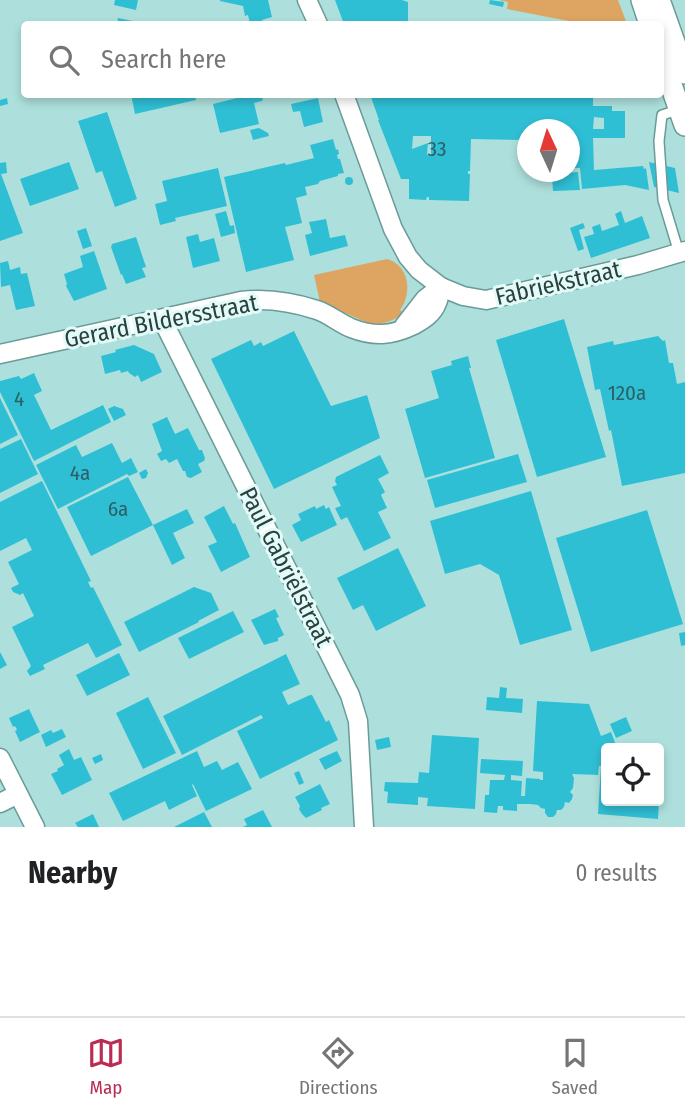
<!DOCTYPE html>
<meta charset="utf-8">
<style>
body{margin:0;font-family:"Fira Sans Condensed",sans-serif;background:#f6f6f6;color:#202124}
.controls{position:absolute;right:21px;bottom:21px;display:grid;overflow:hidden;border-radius:7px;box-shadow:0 4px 10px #0003}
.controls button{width:63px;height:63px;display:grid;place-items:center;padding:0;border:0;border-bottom:2px solid #e0e0e0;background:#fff;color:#202124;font:35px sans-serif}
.compass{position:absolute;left:517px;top:119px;width:63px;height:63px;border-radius:50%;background:#fff;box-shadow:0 4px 10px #0003;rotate:356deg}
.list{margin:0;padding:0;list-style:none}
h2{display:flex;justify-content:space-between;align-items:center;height:91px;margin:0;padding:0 28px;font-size:30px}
h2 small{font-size:23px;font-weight:400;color:#757577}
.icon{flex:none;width:38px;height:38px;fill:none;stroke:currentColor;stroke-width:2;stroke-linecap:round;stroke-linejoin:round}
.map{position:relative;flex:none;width:685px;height:827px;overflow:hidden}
.search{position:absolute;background:#fff;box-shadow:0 4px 10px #0003;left:21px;right:21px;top:21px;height:77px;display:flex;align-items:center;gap:18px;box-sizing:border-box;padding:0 24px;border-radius:7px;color:#757577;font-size:26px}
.sheet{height:189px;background:#fff}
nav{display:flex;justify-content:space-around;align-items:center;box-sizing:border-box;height:98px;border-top:2px solid #e0e0e0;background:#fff;font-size:19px;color:#757577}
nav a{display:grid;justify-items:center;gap:4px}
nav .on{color:#bb2b52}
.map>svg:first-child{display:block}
.green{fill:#dda561}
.building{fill:#2fbfd5;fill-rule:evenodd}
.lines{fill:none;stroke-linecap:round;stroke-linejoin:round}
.service-casing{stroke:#6a9b97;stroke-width:12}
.minor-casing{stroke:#6a9b97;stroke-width:21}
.tertiary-casing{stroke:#6a9b97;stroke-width:24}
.service{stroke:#fff;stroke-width:9}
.minor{stroke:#fff;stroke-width:18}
.tertiary{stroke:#fff;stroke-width:21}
.labels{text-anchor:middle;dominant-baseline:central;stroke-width:6;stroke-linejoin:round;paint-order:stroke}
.number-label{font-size:21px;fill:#2c6064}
.street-label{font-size:24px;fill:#2b403f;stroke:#e2fbf9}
</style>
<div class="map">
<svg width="685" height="827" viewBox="0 0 685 827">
<rect width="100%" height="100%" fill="#ade0dc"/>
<g class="green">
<polygon points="499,0 618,0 627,24 584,24 507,9 508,2"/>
<path d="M387 259C409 265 413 293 400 310L404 313C393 321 383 325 370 324L320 302 314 275Z"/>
</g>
<g class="building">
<polygon points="115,0 138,0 136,10 114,5"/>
<polygon points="220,0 268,0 272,17 262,20 262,23 250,24 248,15 245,16 243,6 220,1"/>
<polygon points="335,0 402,0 408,2 408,24 344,24"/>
<polygon points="490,0 504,2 503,7 489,4"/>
<polygon points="118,18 142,23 142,24 117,24"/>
<polygon points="131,94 195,94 196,100 135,114"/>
<polygon points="253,94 262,94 263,98 262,101 254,103 259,124 220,133 213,104"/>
<path d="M370 94 593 95V106H612V111H625V138H593L594 170 643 166 644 169 646 168 649 190 625 185 582 189 580 168H570V130H528V140L471 139 470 171H468V174H470L469 201 429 200V197H427L426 200 409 199V179H401L378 120H379ZM594 117 604 118V129H593ZM413 136H431V155H427L428 143 412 149Z"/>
<polygon points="7,98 8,104 0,106 0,100"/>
<polygon points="318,98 323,122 304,127 300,111 293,112 291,104"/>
<polygon points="107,112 137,199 115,207 102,171 96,173 78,121"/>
<polygon points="259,128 268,133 269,136 253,140 250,130"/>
<polygon points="333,139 336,150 338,149 339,154 337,155 338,159 340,159 344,173 338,174 338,176 320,181 318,184 305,187 307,195 296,198 302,223 285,227 294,260 246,272 224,177 285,163 286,165 314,158 310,145"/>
<polygon points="6,162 7,173 1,174 23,233 0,241 0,163"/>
<polygon points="69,162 79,189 30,206 20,179"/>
<polygon points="649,162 675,168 679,193 654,187"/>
<polygon points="218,168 227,206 175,218 176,221 160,225 155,204 167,201 162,181"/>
<polygon points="578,172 580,190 553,191 552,174"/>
<circle cx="349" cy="181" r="4"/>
<polygon points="226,211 230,226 234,225 235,233 221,237 215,214"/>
<polygon points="621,211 625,223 642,216 650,238 591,258 584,237 594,234 592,227 600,224 602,231 619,225 615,214"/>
<polygon points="326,219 330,238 345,235 348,246 310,256 305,235 312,233 309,222"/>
<polygon points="583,223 585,228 579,230 584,249 578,251 570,228"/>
<polygon points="86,228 92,246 83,249 77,231"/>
<polygon points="198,234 200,242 214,238 220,261 193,268 186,237"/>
<polygon points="136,237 146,267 142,268 146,277 126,284 122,274 121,275 111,247 112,244"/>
<polygon points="94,251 107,289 74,301 66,286 67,284 64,274 83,267 80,256"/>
<polygon points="8,261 10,270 20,267 21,274 27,273 35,306 16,310 10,285 1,287 0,263"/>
<polygon points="564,319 606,457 537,477 496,340"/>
<polygon points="294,331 331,406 367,395 380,438 274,489 211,359 251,340 254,346 261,342 263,346"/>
<polygon points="658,336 663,341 665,340 669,363 673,363 677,384 685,382 685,473 622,486 611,430 609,431 600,389 595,390 587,347 613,341 614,345"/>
<polygon points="134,345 154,354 162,372 141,382 138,375 135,377 129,373 128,371 121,373 120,370 105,374 101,356 116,352 115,350"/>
<polygon points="468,356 471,368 469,368 495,458 425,478 405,409 439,398 431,371 452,365 451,361"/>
<polygon points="34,373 42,391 34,395 51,430 103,405 111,422 34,461 0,392 0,381 19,376 21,379"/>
<polygon points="0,398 18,435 0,444"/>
<polygon points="114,406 123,409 126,415 114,421 108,409"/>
<polygon points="167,417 175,434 188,428 199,450 202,450 205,458 204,461 198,464 202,472 191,478 187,477 185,471 183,471 177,459 169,463 166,459 161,461 157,454 162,451 152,424"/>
<polygon points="21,439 38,474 0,493 0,449"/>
<polygon points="112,443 122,463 131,458 138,472 129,476 127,474 58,509 36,465 76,445 82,457"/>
<polygon points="518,454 527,482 435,508 427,480"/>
<polygon points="380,455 389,473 378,479 385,492 381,495 387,508 378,512 391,538 364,551 347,517 341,520 335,508 341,506 332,487 337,485 335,481 336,477"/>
<polygon points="146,469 148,473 146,478 142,479 139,473"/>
<polygon points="128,477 153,525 187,509 194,523 173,533 185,558 172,565 153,525 91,556 67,507"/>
<polygon points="42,481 91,581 88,582 91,588 93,587 122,645 96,658 88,643 43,665 45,669 30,676 27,671 31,666 12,627 34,616 23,593 20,595 13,592 11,588 19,584 8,562 32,550 26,538 0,551 0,502"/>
<polygon points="531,491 572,630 520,645 499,575 480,564 445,574 430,521"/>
<polygon points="324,505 326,509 329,507 337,525 301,542 292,525 301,520 298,514 315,506 316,509"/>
<polygon points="224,506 233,524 235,523 250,557 221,572 208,546 217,542 204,517"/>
<polygon points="647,510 683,624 591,652 556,538"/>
<polygon points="398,548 426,606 376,631 363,605 353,610 337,578"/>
<polygon points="194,587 211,593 219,610 198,621 199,622 139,652 124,622"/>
<polygon points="275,609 279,617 276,618 284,635 278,638 278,641 264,645 251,620"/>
<polygon points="233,611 244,632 189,659 178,638"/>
<polygon points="685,632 685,645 681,646 679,633"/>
<polygon points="0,652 7,665 0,669"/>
<polygon points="119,653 130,675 87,696 76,675"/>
<polygon points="286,654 300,684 282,692 288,705 310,695 312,695 326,722 329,720 338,740 260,779 237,731 263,718 261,715 182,755 163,716"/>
<polygon points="500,687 507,688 506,698 523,699 522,713 486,710 487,697 499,698"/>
<polygon points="148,697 176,753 143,769 116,713"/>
<polygon points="537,701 589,704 601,736 611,732 617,748 606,748 606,801 659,801 658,819 598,814 601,766 599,766 598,775 572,774 574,778 573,788 570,792 573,795 572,799 569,803 565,802 564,807 561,810 557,810 556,814 553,817 548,817 545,813 545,809 541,808 538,805 530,804 517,804 517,811 503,810 503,806 498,806 497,813 484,812 485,795 489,795 490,780 504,780 505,775 480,773 481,759 523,761 522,776 511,775 511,780 522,781 521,796 525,796 526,778 540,779 540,780 543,780 543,772 533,771"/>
<polygon points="29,709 40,732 20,742 15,731 17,730 15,726 13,727 9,718"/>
<polygon points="626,717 632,731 616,738 610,724"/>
<polygon points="62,729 66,737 46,747 41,735 51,730 53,733"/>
<polygon points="432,735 479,738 475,809 427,806 428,798 418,797 418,805 387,803 388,792 384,791 385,782 418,783 419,772 429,773"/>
<polygon points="389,737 391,747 377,750 375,740"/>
<polygon points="69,749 74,760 81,757 92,780 62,795 51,774 58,771 57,769 64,765 59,755"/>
<polygon points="197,751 204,767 217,761 222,770 238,762 252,789 206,811 193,784 192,785 197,796 169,810 165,801 123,821 109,793"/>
<polygon points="337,751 342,761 325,770 319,759"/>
<polygon points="101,754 103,760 95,764 92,758"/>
<polygon points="299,771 304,783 299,785 294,773"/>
<polygon points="320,784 330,804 321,808 322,810 306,818 302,814 299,809 300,806 295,797"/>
<polygon points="263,810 272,827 243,827 247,825 244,819"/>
<polygon points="204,812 212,827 174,827"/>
<polygon points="93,814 99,827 78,827 75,823"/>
</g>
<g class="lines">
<defs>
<polyline id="service" points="678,110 662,115 659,141 663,200 679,253"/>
<g id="minor">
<polyline points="307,0 318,24"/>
<polyline points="344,94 393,229 408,257 419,270 441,287 463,296 486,300 638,265 685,251"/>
<polyline points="162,319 350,695 358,721 364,827"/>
<polyline points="404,326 425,299 441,287"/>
<path d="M0 354 241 301C266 298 293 302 317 310 329 314 339 323 351 328 374 337 391 336 414 325 423 320 433 314 437 303 439 299 440 292 441 287"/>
<polyline points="0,758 35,827"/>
<polyline points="0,803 18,794"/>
</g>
<g id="tertiary">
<polyline points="642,0 650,24"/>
<polyline points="659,0 685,73"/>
<polyline points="660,53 685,125"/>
</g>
</defs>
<use href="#service" class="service-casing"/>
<use href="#minor" class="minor-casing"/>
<use href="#tertiary" class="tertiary-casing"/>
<use href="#service" class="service"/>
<use href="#minor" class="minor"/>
<use href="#tertiary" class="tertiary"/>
</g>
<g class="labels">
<g class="number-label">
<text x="437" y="149">33</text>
<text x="627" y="393">120a</text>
<text x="19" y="399">4</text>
<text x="80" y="473">4a</text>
<text x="118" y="509">6a</text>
</g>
<g class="street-label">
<text transform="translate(558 283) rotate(-13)">Fabriekstraat</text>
<text transform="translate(161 321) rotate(-11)">Gerard Bildersstraat</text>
<text transform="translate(286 567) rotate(63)">Paul Gabriëlstraat</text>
</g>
</g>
</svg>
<div class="controls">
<button><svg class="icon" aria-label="locate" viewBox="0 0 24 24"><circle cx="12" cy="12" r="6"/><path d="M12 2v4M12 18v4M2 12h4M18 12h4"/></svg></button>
</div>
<svg class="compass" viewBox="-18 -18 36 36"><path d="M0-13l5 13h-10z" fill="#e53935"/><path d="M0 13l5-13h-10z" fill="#757577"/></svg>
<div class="search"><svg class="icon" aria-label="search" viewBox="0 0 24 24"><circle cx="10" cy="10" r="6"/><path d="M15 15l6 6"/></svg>Search here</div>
</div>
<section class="sheet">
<h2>Nearby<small>0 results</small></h2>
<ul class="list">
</ul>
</section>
<nav>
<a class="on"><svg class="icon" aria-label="map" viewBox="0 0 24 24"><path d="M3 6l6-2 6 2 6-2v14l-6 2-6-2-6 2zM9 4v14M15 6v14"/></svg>Map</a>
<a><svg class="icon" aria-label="directions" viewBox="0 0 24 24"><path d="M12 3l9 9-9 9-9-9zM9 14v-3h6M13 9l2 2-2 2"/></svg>Directions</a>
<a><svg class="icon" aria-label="saved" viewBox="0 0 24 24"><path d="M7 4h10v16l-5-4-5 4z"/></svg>Saved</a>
</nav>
